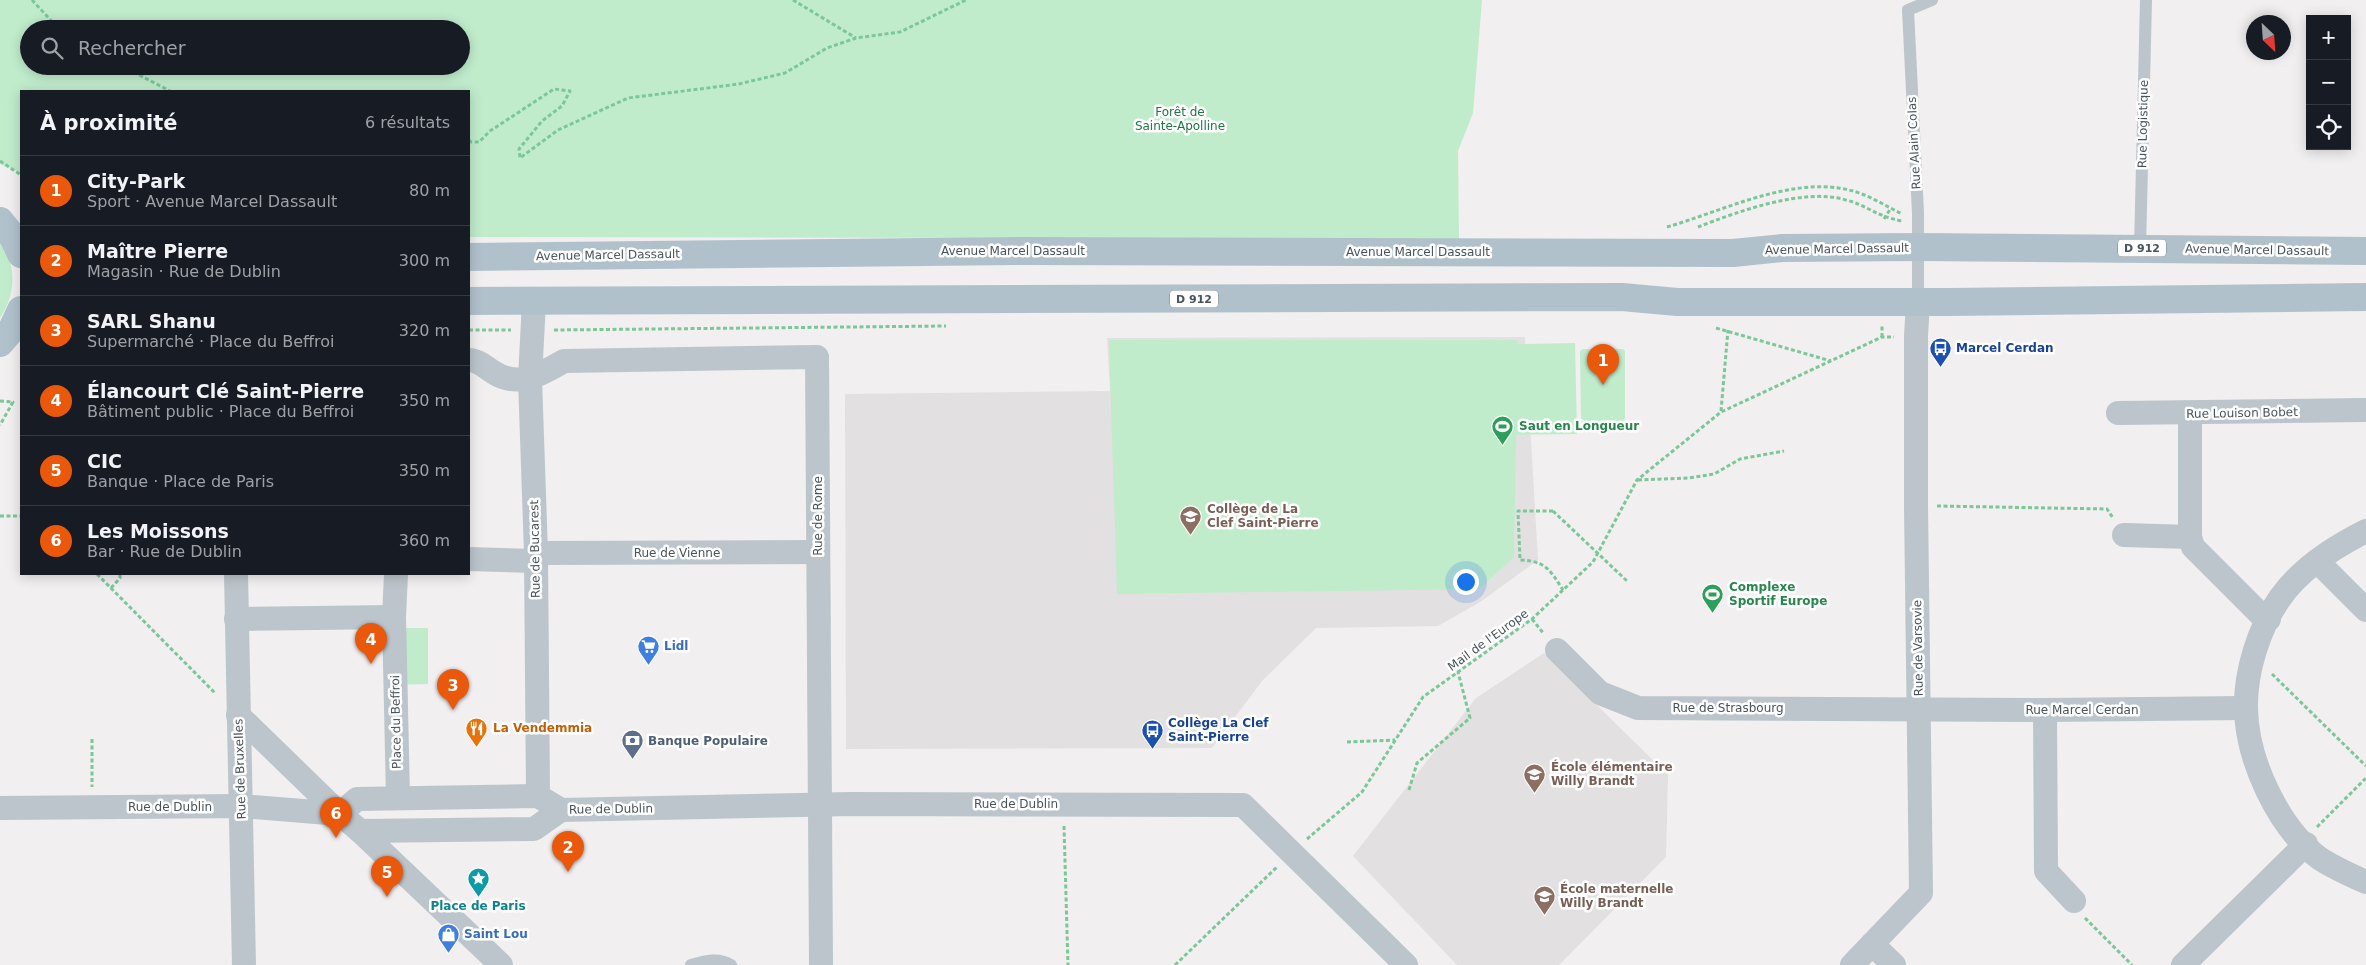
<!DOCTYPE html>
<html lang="fr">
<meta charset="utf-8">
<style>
body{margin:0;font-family:"DejaVu Sans",sans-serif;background:#242831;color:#f1f3f6}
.controls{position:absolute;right:15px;top:15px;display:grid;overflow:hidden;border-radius:0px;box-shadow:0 2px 12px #0003}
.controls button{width:45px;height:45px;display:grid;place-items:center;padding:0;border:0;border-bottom:1px solid #363941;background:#171b24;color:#f1f3f6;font:25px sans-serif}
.compass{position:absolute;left:2246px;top:15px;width:45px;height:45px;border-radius:50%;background:#171b24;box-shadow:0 2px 12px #0003;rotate:155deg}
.you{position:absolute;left:1465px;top:581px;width:18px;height:18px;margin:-12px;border:4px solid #fff;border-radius:50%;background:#1a73e8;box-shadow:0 0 0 8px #1a73e833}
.badge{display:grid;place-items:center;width:32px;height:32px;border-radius:50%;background:#ea580c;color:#fff;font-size:16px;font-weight:700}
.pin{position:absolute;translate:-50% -41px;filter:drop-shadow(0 1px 2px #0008)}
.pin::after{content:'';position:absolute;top:26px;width:18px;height:15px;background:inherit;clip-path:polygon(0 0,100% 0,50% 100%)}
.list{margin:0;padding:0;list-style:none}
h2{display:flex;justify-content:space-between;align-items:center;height:65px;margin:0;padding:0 20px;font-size:21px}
h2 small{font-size:16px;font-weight:400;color:#9ea1a6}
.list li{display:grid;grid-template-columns:32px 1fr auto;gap:15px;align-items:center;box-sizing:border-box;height:70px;padding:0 20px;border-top:1px solid #363941}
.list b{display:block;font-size:19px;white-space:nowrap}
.list p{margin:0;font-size:16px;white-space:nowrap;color:#9ea1a6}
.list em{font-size:16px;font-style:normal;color:#9ea1a6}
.icon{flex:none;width:28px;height:28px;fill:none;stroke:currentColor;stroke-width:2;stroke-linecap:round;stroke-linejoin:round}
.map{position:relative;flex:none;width:2366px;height:965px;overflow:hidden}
.search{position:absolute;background:#171b24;box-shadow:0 2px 12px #0003;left:20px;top:20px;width:450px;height:55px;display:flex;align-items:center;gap:12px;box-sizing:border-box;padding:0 18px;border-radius:28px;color:#9ea1a6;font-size:19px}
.panel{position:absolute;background:#171b24;box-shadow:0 2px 12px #0003;left:20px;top:90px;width:450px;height:485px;border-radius:0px}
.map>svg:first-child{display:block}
.education{fill:#e2e0e0}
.green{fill:#c0eccc;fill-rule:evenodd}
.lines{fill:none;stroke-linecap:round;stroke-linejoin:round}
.path{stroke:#7bc799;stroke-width:3;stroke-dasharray:4 2.5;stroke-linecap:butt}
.lane{stroke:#bbc5cb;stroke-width:12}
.street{stroke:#bbc5cb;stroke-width:24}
.primary{stroke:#b1c1cc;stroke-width:28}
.path-bridge{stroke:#7bc799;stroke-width:3;stroke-dasharray:4 2.5;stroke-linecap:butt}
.labels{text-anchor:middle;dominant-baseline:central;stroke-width:5;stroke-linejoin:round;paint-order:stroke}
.shield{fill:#fff;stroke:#7f878c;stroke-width:1}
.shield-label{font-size:11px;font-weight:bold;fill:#48545b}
.park-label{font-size:12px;fill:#1e7741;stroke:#fff}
.street-label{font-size:12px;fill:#48545b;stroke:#fff}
.transit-label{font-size:12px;font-weight:bold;fill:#164399;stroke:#fff;text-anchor:start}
.leisure-label{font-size:12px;font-weight:bold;fill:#27864d;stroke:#fff;text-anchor:start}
.education-label{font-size:12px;font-weight:bold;fill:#785e54;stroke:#fff;text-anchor:start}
.shop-label{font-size:12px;font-weight:bold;fill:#366cbe;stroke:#fff;text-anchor:start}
.food-label{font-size:12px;font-weight:bold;fill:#c56008;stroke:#fff;text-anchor:start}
.service-label{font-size:12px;font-weight:bold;fill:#4e5e75;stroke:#fff;text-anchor:start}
.culture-label{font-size:12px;font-weight:bold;fill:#0d838f;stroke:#fff}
</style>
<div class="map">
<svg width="2366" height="965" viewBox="0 0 2366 965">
<rect width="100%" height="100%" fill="#f1efef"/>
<g class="education">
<polygon points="1525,337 1538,560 1480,602 1438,626 1316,628 1262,681 1212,748 846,749 845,394 1110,391 1107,338"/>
<polygon points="1544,653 1668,775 1666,857 1559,965 1457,965 1353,856 1476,698"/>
</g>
<g class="green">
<path d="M0 0H1482L1473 113 1458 151 1459 239 469 237V91H21V173L0 164ZM29 29H461V66H29Z"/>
<path d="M0 236C15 264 18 291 0 318Z"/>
<polygon points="1109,340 1517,340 1517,344 1575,343 1577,434 1516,435 1514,557 1479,589 1117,594"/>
<polygon points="1583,349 1623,349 1625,351 1625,418 1623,421 1585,421 1581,418 1580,351"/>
<polygon points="389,628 428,628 428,684 390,685"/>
</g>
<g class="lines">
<g class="path">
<polyline points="32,0 59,29"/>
<polyline points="793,0 856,38"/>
<polyline points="122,66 170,91"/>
<polyline points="469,140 471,142 479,142 490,131 554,89 570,91 562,106 542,121 519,149 520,158 558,130 628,98 739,84 785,73 827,48 856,38 900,32 966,0"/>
<polyline points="0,161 21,175"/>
<polyline points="1884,219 1891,208"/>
<path d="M1667 227C1723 211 1791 176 1849 190 1867 194 1886 206 1902 214"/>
<path d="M1698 227C1737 212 1804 187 1846 200 1866 205 1878 217 1902 221"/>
<polyline points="1716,328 1831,361"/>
<polyline points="469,330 511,330"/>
<polyline points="554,330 946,326"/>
<polyline points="1882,337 1882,325"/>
<polyline points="0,401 13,402 0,425"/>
<polyline points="1721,411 1728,330"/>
<polyline points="1638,480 1689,478 1714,474 1740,459 1784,451"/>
<polyline points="1937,506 2107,509 2113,518"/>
<path d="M1553 511H1518L1520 560C1546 561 1550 570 1563 590"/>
<polyline points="0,516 21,516"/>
<polyline points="97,574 216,694"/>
<polyline points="111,588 120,578 120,574"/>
<polyline points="1532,619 1544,634"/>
<polyline points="2272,674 2366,766"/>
<polyline points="92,739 92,787"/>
<polyline points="1347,742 1395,740"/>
<polyline points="1409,790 1417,763 1470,718 1458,672"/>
<polyline points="1064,826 1068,965"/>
<polyline points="2317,827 2366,778"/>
<polyline points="1307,839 1362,792 1423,697 1532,619 1593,562 1637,480 1721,412 1882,337 1894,337"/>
<polyline points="2085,918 2132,965"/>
<polyline points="1175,965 1277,867"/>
</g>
<g class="lane">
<polyline points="2140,248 2146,0"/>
<polyline points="1918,302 1918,213 1908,10 1932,0"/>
<path d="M691 965C705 961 718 957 731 965"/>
</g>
<g class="street">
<polyline points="534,301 530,379 536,553 538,796"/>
<path d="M469 360C478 360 485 367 493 372 519 389 541 374 564 361L817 357 821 965"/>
<polyline points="2118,413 2366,410"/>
<polyline points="2190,414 2190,537"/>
<path d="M2366 531C2334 547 2301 568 2280 598 2259 628 2245 672 2246 709 2247 760 2278 827 2319 858 2334 868 2350 875 2366 882"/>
<polyline points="2124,535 2190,537 2193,547 2262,616 2269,619"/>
<polyline points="536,553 818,552"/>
<polyline points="469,559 536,561"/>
<polyline points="2317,561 2366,610"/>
<polyline points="236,574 244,965"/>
<polyline points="396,574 394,617 398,798"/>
<polyline points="236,619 394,617"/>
<polyline points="1557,650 1600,693 1638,708 2045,710 2246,708"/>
<polyline points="2045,710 2046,871 2074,901"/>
<polyline points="0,808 241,806 340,814 357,799 538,796 561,810 534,829 360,831 340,814 238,715"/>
<polyline points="561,810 851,804 1243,805 1406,965"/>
<polyline points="360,831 501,965"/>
<polyline points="1872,944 1894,965"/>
<polyline points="1852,965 1921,893 1916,506 1916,336 1918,302"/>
<polyline points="2183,965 2306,844"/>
</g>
<g class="primary">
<polyline points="0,221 13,237 21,254"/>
<polyline points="469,257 1025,251 1733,253 1782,248 1918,247 2366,251"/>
<polyline points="469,301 1622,297 1677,302 1950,302 2366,297"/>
<polyline points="0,343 12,329 21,310"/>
</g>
<polyline class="path-bridge" points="1553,511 1627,581"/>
</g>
<defs>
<symbol id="bus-pin" viewBox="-11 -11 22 30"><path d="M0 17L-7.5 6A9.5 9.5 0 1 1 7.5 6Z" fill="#1a4fb4" stroke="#fff"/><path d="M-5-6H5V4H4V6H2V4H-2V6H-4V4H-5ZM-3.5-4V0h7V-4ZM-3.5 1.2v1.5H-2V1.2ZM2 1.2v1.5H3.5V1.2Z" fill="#fff"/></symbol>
<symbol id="stadium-pin" viewBox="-11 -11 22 30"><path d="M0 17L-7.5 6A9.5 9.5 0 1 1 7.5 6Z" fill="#2e9e5b" stroke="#fff"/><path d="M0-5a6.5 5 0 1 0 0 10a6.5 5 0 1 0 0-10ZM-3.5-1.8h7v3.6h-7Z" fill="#fff"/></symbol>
<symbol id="school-pin" viewBox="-11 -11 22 30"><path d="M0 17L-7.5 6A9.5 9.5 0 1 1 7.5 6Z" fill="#8d6e63" stroke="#fff"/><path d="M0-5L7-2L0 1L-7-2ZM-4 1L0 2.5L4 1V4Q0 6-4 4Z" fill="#fff"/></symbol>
<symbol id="supermarket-pin" viewBox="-11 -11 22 30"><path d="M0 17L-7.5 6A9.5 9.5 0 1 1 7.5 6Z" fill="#3f7fe0" stroke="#fff"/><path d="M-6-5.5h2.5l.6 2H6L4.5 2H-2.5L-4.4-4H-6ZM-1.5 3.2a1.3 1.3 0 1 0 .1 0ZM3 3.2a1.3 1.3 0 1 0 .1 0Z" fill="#fff"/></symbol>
<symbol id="restaurant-pin" viewBox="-11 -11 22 30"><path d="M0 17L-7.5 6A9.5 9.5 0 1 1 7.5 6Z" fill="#e8710a" stroke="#fff"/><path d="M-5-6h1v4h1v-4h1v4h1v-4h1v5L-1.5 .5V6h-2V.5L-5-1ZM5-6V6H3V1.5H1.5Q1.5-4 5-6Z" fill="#fff"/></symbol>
<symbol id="bank-pin" viewBox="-11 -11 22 30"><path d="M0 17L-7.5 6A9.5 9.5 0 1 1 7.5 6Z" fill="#5c6f8a" stroke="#fff"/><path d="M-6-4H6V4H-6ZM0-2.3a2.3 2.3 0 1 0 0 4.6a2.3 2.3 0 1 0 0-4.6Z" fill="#fff"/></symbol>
<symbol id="sight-pin" viewBox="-11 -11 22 30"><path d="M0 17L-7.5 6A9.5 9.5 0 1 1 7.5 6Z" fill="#0f9aa8" stroke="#fff"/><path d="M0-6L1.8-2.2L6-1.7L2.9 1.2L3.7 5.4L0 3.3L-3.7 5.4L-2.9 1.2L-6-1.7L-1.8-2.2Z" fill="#fff"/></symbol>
<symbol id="shop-pin" viewBox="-11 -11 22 30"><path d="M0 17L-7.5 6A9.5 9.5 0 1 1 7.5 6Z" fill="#3f7fe0" stroke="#fff"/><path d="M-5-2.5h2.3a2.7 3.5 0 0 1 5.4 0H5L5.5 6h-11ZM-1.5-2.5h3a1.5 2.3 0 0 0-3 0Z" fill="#fff"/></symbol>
</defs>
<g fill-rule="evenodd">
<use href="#bus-pin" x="1928" y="336" width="25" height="34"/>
<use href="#stadium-pin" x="1490" y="414" width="25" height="34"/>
<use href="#school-pin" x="1178" y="504" width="25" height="34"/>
<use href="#stadium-pin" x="1700" y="582" width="25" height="34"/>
<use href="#supermarket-pin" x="636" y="634" width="25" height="34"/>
<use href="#restaurant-pin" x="464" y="716" width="25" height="34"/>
<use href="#bus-pin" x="1140" y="718" width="25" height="34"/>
<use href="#bank-pin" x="620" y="728" width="25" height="34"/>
<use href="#school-pin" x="1522" y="762" width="25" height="34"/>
<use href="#sight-pin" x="466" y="866" width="25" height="34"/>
<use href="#school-pin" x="1532" y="884" width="25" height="34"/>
<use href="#shop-pin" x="436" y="922" width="25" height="34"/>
</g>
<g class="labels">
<g class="shield">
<rect x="2118" y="239.5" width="48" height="17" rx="4"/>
<rect x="1170" y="290.5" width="48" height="17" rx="4"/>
</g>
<g class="shield-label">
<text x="2142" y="248">D 912</text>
<text x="1194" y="299">D 912</text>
</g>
<g class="park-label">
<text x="1180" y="112">Forêt de<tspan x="1180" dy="14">Sainte-Apolline</tspan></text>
</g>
<g class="street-label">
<text transform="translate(2143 124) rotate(-89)">Rue Logistique</text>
<text transform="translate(1914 143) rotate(-93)">Rue Alain Colas</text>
<text transform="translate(1837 249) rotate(-1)">Avenue Marcel Dassault</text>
<text transform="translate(2257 250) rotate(1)">Avenue Marcel Dassault</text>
<text x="1013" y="251">Avenue Marcel Dassault</text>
<text x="1418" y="252">Avenue Marcel Dassault</text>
<text transform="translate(608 255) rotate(-1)">Avenue Marcel Dassault</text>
<text transform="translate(2242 413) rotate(-1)">Rue Louison Bobet</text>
<text transform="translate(818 516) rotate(-90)">Rue de Rome</text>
<text transform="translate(535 549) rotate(-91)">Rue de Bucarest</text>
<text x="677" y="553">Rue de Vienne</text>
<text transform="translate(1488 640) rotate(-36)">Mail de l'Europe</text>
<text transform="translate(1918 648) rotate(-91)">Rue de Varsovie</text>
<text x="1728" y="708">Rue de Strasbourg</text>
<text x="2082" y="710">Rue Marcel Cerdan</text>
<text transform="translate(396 722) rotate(-91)">Place du Beffroi</text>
<text transform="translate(240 769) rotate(-92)">Rue de Bruxelles</text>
<text x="1016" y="804">Rue de Dublin</text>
<text x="170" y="807">Rue de Dublin</text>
<text transform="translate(611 809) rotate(-1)">Rue de Dublin</text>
</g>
<g class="transit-label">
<text x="1956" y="348">Marcel Cerdan</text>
<text x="1168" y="723">Collège La Clef<tspan x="1168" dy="14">Saint-Pierre</tspan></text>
</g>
<g class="leisure-label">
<text x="1519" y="426">Saut en Longueur</text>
<text x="1729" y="587">Complexe<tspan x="1729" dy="14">Sportif Europe</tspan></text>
</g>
<g class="education-label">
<text x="1207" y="509">Collège de La<tspan x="1207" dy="14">Clef Saint-Pierre</tspan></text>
<text x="1551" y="767">École élémentaire<tspan x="1551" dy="14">Willy Brandt</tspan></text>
<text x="1560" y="889">École maternelle<tspan x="1560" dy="14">Willy Brandt</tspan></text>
</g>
<g class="shop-label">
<text x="664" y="646">Lidl</text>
<text x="464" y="934">Saint Lou</text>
</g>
<g class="food-label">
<text x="493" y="728">La Vendemmia</text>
</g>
<g class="service-label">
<text x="648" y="741">Banque Populaire</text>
</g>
<g class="culture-label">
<text x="478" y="906">Place de Paris</text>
</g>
</g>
</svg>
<div class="controls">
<button>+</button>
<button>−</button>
<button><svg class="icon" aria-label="locate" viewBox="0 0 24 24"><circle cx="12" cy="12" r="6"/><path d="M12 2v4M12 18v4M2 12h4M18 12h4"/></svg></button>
</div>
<svg class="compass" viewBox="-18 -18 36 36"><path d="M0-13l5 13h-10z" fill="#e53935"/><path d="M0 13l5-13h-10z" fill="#9ea1a6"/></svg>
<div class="you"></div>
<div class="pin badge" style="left:1603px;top:385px">1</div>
<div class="pin badge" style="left:568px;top:872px">2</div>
<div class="pin badge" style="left:453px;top:710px">3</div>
<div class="pin badge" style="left:371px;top:664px">4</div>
<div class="pin badge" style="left:387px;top:897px">5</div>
<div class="pin badge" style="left:336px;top:838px">6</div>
<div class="search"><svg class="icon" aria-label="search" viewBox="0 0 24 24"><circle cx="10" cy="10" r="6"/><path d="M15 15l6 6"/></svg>Rechercher</div>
<section class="panel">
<h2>À proximité<small>6 résultats</small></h2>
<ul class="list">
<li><span class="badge">1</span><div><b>City-Park</b><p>Sport · Avenue Marcel Dassault</p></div><em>80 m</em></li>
<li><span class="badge">2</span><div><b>Maître Pierre</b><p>Magasin · Rue de Dublin</p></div><em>300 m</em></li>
<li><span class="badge">3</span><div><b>SARL Shanu</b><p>Supermarché · Place du Beffroi</p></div><em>320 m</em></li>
<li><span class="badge">4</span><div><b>Élancourt Clé Saint-Pierre</b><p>Bâtiment public · Place du Beffroi</p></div><em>350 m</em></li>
<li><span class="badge">5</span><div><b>CIC</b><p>Banque · Place de Paris</p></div><em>350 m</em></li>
<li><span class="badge">6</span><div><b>Les Moissons</b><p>Bar · Rue de Dublin</p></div><em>360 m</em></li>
</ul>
</section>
</div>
